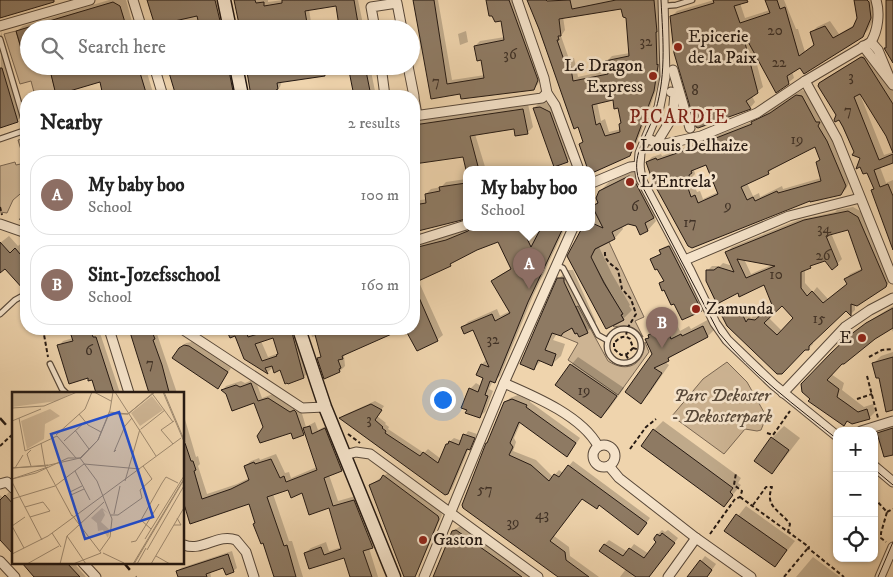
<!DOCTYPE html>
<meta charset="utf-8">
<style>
body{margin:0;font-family:"IM FELL DW Pica",serif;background:#f2f2f2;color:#222}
.controls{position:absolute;right:15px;bottom:15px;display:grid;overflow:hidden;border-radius:10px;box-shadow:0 1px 4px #0004}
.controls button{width:45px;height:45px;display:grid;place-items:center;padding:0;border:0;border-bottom:1px solid #e0e0e0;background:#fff;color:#222;font:25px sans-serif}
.you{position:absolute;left:442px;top:399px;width:18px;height:18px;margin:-12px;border:4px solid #fff;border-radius:50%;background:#1a73e8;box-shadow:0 0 0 8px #1a73e833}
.badge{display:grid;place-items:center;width:32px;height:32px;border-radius:50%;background:#8f2418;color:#fff;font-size:16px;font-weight:700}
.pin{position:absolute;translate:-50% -41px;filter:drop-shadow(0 1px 2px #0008)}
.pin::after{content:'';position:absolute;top:26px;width:18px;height:15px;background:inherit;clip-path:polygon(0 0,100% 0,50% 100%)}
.popup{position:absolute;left:463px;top:166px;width:132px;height:65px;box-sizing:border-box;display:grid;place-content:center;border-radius:10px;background:#fff;filter:drop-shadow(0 1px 4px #0005);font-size:16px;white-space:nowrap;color:#767676}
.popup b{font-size:19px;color:#222}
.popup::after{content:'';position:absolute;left:50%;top:100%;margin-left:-10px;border:10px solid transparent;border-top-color:#fff}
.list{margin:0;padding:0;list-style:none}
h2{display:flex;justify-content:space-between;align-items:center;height:65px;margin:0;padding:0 20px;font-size:21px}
h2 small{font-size:16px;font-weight:400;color:#767676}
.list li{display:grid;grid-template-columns:32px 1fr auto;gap:15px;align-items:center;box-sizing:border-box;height:80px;margin:0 10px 10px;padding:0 10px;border:1px solid #e0e0e0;border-radius:20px}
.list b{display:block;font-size:19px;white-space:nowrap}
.list p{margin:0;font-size:16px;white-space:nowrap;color:#767676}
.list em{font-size:16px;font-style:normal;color:#767676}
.icon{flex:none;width:28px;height:28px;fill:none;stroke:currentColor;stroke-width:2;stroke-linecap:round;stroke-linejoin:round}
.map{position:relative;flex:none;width:893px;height:577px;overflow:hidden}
.search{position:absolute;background:#fff;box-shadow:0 1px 4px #0004;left:20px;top:20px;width:400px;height:55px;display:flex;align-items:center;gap:12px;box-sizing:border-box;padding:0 18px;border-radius:28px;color:#767676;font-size:19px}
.panel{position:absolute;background:#fff;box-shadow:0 1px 4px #0004;left:20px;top:90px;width:400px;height:245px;border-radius:20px}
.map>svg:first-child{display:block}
.green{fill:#cdb493;stroke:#796652}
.shadow{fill:#0003;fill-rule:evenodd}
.building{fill:#8e7a63;stroke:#251912;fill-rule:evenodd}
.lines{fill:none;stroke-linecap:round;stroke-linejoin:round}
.lane-casing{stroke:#584839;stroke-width:7}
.street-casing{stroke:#584839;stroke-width:11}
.secondary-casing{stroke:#251912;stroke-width:15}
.path{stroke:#251912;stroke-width:2;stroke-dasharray:4 2.5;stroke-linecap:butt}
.lane{stroke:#f5e3ca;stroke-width:4.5}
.street{stroke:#f5e3ca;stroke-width:9}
.secondary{stroke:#f5e3ca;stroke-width:12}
.tram{stroke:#251912;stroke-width:1}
.rail{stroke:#251912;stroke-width:2.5;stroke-dasharray:9 9;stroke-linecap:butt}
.path-bridge{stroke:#251912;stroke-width:2;stroke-dasharray:4 2.5;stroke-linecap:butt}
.poi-dot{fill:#8f2418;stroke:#f5e3ca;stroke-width:2}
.labels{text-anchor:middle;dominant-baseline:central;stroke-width:5;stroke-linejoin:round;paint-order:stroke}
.number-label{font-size:15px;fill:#3f3126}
.poi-label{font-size:18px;fill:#251912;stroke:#f5e3ca;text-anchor:start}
.park-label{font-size:18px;font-style:italic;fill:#574839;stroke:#f5e3ca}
.neighbourhood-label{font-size:19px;letter-spacing:1px;fill:#7a1f14;stroke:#f5e3ca}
.inset-road{fill:none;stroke:#9e896f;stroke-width:1}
.view{fill:#1d4ed8;fill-opacity:0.15;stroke:#1d4ed8;stroke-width:2.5}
.inset-edge{fill:none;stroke:#251912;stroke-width:2.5}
</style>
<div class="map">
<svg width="893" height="577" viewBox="0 0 893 577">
<rect width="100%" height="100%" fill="#efd4ad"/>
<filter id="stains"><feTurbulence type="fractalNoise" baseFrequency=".004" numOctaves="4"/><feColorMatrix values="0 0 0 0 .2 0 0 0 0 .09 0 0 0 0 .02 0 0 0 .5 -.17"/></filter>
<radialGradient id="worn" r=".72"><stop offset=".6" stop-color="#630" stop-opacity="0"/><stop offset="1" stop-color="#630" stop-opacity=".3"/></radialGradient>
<g class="green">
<polygon points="202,6 201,25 193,27 194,29 172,29 170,22"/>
<polygon points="16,31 23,56 29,55 29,66 49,66 56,93 35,96 31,81 20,84 4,34"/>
<polygon points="26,138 26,189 13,200 7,213 0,212 0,166 15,162 16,165 25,163 18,140"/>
<path d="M609 242 644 317 635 321 643 337C635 326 627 324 614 327L613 326 624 320 621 315 622 314 590 257 595 249Z"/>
<path d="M578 306 608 361C628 374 644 364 645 342L649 352 618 395 568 360 578 343 561 336 564 329 572 328 575 334 586 328 576 307Z"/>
<polygon points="727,362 747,382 765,414 765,420 761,430 757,431 745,429 724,454 672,416 703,379"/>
</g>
<g class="shadow">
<polygon points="109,0 126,0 134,29 29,29 17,31 23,26"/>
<polygon points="148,0 220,0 227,29 200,29 201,28 197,14 177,19 180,29 157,29"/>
<polygon points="234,0 268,0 268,2 283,0 358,0 364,29 341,29 337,5 309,9 312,29 240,29"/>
<polygon points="414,0 438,0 452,80 485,75 482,59 475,46 480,41 505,37 502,20 488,0 515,0 542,75 538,84 533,89 461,93 432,97"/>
<path d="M528 0H659L663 61 658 85 634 150 629 155 592 172 589 170 581 144 584 141 578 126 574 127ZM622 7 627 17 630 53 612 56 607 61 609 70 578 77 574 58 569 59 561 36 565 30 563 17ZM614 99 619 107 622 123 621 129 609 132 605 119 601 121 597 102Z"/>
<polygon points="714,0 748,0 740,3 745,18 770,10 767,0 784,0 796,29 798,29 805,52 815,44 811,33 817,27 830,21 839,34 856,24 859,18 856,0 875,0 874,18 868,30 862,36 792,71 794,78 788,83 753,50 763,87 752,96 755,102 750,108 671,17 677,11"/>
<polygon points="466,31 468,42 460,45 458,34"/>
<polygon points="1,32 25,113 17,121 0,126"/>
<polygon points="867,53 870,53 893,91 893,150 887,136 862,96 861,97 884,155 893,152 893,161 880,167 886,183 893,180 893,240 872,191 874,188 862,157 855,152 820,83 826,78"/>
<polygon points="51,66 145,66 154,96 95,96 104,94 101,80"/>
<polygon points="169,66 233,66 238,96 178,96"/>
<polygon points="247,66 328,66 329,70 324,75 282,81 280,87 275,91 272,92 273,96 253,96"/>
<polygon points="349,66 370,66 376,96 355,96"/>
<path d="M802 90 807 92 832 136 850 180 846 189 841 194 811 199 692 246 647 162 652 157 661 154 662 156 679 150 754 121ZM815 145 821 159 817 163 821 178 783 189 782 186 760 197 759 193 753 196 747 183 768 173 773 168ZM707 164 718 192 703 199 700 191 697 192 691 178 695 174 694 170 696 168Z"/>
<polygon points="545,102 554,108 572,156 567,161 534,108 539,103"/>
<polygon points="528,104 533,127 527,133 515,128 475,134 486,170 468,170 464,156 414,163 414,121"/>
<polygon points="639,168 641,169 662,209 654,217 656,221 648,230 641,234 637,225 628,222 622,226 623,229 615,238 601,245 599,247 612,274 630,305 629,306 632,310 623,319 569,256 583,228 592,228 592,217 596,212 594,206 599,201 600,191 609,182"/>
<polygon points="466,179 466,218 414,230 414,201 427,199 426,194 431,189 441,187 446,182"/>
<path d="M853 207 862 212 891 281 885 286 855 304V310L851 314 847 309 813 340V344L808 349 724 316 729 311 744 303 751 318 754 315H761L774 305 765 284 738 292 707 271 712 266H720L723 263 733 266 727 252 732 247 798 220 835 212 837 210ZM849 228 863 268 850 274 846 279 848 283 828 299 817 287 813 292 805 283V269L825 259 837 264 842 259 831 233ZM744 259 774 264 751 274ZM782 304 795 318 782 331 768 317Z"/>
<polygon points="469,228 565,228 533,296 500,376 494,381 493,381 489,389 493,391 485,412 479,417 470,389 476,383 481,386 484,377 482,364 487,359 474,328 463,327 468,322 497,309 500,316 510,311 493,281 498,276 512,268 499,241 476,249 455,260 450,265 418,280 443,335 437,340 417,349 407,329 414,329 414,240 415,240 418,244"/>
<polygon points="9,236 18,246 23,242 26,245 26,287 24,289 5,267 0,271 0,243"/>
<polygon points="673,243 704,306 701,310 674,302 671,304 661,284 665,280 651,259 661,253 660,250 664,247"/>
<polygon points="568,270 573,270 596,322 587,332 577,331 573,326 557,333 553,340 565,344 561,356 551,365 542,360 534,368 558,279"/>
<polygon points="893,306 893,332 891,328 874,338 842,363 831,374 844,383 842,390 864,407 873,404 875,412 869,418 848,420 844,424 810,400 838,347 874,318"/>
<polygon points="711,318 716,328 708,336 676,352 665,362 669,365 649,394 641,402 653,354 646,340 649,336 657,327 674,319 680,331 689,326 691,329"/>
<polygon points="70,329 96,329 98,333 100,333 120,393 97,393 93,378 59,346 63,341 73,338"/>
<polygon points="130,329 158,329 159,333 157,334 177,393 150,393"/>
<polygon points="203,329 217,329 207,332"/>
<path d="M236 329H252L253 332 264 329H298L309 371 304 377 288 383 281 369 274 366 268 372 245 358 234 331ZM274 336 279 353 268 357 261 341Z"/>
<polygon points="310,329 400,329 348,352 344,356 345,366 340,371 319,359 322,356 317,336 312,337"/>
<polygon points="192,342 231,368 221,383 182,347 186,343"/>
<polygon points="893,352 893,409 873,364 881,356"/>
<polygon points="578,357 624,388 609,409 601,417 571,365"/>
<polygon points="255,379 262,398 273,394 295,408 300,407 306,427 315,422 318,430 330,424 347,465 342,470 329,475 338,501 359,495 378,541 369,548 378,577 351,577 345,556 310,567 305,553 311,548 326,542 329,551 342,547 330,507 303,491 288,488 273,494 289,541 292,541 303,577 275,577 250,503 191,522 184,500 184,416 196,457 198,456 200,464 198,466 207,494 237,484 249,478 245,466 251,461 259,458 260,460 276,454 285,473 289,472 291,478 317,467 305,432 303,434 264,427 255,401 223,390 226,386 241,381 245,383"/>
<polygon points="518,395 531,400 530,402 580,438 571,451 521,422 514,438 516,442 513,451 536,460 553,477 559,470 563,473 573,461 650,518 642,529 600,504 582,498 554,536 569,547 570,556 599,577 560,577 464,508 505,403 510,398"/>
<polygon points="375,401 384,406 377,416 386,423 385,424 389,427 388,429 424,453 428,449 441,459 447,444 454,438 462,441 468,431 477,434 473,445 469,448 452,489 448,493 341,418 344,415"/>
<polygon points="663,421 741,478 738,483 741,485 724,505 654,430"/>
<polygon points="893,424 893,453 878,433 884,427"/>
<polygon points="784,426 800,438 783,460 771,472 772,438"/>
<polygon points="388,473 441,512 442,515 415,577 405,577 370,485"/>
<polygon points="837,483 837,493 833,487"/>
<polygon points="9,492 14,497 14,553 0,538 0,495 3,498"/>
<polygon points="746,506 795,541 775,566 726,531"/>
<polygon points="462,525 533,577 435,577 453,531"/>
<polygon points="662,530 665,532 668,530 678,538 649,577 620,577 626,569 604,545 609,540 628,552 634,544 649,554 658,542 657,535"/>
<polygon points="874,539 878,545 874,551"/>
<polygon points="232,551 237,568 233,571 224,566 210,571 211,577 180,577 178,571 181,568"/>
<polygon points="705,556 716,564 707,577 689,577"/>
<polygon points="813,557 840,577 796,577"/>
<polygon points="23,563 74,563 86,577 35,577"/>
</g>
<g class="building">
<polygon points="0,0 54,0 54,2 0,18"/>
<polygon points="147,0 215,0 222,29 200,29 197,16 170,22 172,29 156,29"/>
<polygon points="234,0 255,0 256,3 264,2 264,6 282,3 282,0 354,0 359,29 342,29 341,26 339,26 336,6 305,11 308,29 240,29"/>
<polygon points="413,0 434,0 447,84 484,78 481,60 477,61 474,46 504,40 501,21 495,22 492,16 489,16 486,0 509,0 538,80 534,90 461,99 460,94 431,99"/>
<path d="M527 0H546L547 1 570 0 572 9 616 0H654L657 32H656L657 65 658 64V66L654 91 630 156 592 173V170H588L579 144 583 142 578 127 574 129 539 29ZM621 9 623 17 626 18 629 56 605 61 608 74 573 81 570 62 565 63 557 40H559L558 36H561L559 19ZM613 100 614 109 618 108 621 123 619 124 620 132 605 136 600 123 596 125 592 105Z"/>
<polygon points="713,0 747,0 748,2 734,6 740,23 770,13 765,0 777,0 780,9 785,7 799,56 814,45 810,32 825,26 833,38 853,27 857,18 854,0 867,0 869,2 871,18 863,37 804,74 800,68 787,76 789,84 776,93 746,38 744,39 758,93 746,101 751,109 698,128 696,127 674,53 670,16 714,3"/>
<polygon points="886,0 893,0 893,63 884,48 886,48"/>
<polygon points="113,2 120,6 127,29 107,29 106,27 100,29 99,25 86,29 30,29 29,27"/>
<polygon points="29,27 29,49 22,51 16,31"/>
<polygon points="861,57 864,58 893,104 893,153 886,136 860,94 854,97 879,160 893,154 893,163 874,170 880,187 888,184 893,196 893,250 871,190 874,189 867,173 863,174 860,167 856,169 860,158 852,155 854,152 843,127 839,120 835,122 834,120 836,115 818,86 819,83"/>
<polygon points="49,66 138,66 147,96 103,96 100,82 56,95"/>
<polygon points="167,66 228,66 234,96 176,96"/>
<polygon points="246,66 324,66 325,76 277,83 278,89 276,90 276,92 267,94 268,96 251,96"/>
<polygon points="348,66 365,66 371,96 354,96"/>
<polygon points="0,68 2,68 18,122 0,128"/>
<path d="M796 95 802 96 816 122H820L818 126 827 141 846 186 841 195 810 202V201L692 248 688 246 653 182 646 162 656 158 657 160 680 152 752 124 751 122 770 113ZM815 147 820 160 816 162 821 181 778 193 777 191 755 201 753 197 747 200 741 187 769 174 768 171ZM706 165 718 194 698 203 695 195 691 197 686 182 690 180 689 175 692 173 691 171Z"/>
<polygon points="540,107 550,112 568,162 554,167 533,108"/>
<polygon points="523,109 528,134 515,136 514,129 470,136 479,170 466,170 463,157 414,164 414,125"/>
<polygon points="629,176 633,178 654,218 645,223 648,231 640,235 636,226 628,224 612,232 615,239 595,249 591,257 604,283 623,314 621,315 624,320 606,329 567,256 582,228 592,228 592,223 603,228 592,206 598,203 596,198 599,191"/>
<polygon points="466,183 466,219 414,232 414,205 426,203 425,194 440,191 439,187"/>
<path d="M848 211 858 217 887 284 886 287 857 306 851 304V316L846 311 809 346V350H805L782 374H777L727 326 722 316 739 307 746 322 748 319 755 320 772 305 764 285 739 297 738 293 717 304 706 281V270H714L718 267 734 272 725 252 804 220ZM848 230 862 270 844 279 847 284 823 303 812 291 807 296 801 288V272L811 268 810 266 825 261 832 270 838 265 826 236ZM737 259 775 266 746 278ZM782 306 793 318 777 335 764 323Z"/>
<polygon points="471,228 522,228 531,247 541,228 563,228 528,302 495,383 490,381 485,395 488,396 480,418 465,413 467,410 461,408 469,388 478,392 483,378 476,375 481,364 489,367 473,330 464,334 461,327 492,314 495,321 510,313 491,281 511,269 498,242 477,250 450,264 451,266 414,283 414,248 446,240 468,231"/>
<polygon points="0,242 10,253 15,248 26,261 26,290 24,290 5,269 0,273"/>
<polygon points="669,246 702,311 682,320 674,304 671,305 664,290 662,291 659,283 664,281 657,269 655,270 650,259 661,254 659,250"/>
<polygon points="557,278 564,278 564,282 588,333 579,337 577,333 575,334 572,328 563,333 561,336 552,333 545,350 556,354 552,366 538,360 534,370 520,364"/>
<polygon points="414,286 438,341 417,351 405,329 414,329"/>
<polygon points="893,308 893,328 875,339 844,364 842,364 827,380 839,389 837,397 847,404 858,412 867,409 870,419 852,424 847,421 844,426 808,401 810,399 802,392 801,384 831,353 850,335 866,323"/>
<polygon points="703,326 708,337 668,358 669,361 654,368 662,373 641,404 625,392 652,354 645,339 649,338 648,335 666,327 671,339 681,334 682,336"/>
<polygon points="69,329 90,329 93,337 96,337 114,393 96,393 92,380 88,381 88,378 69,384 57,345 73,341"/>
<polygon points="129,329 151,329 155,339 153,340 162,365 169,392 149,393"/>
<path d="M226 329H251L246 331 248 337 274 329H291L304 378 288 384 287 383 285 384 280 370 274 373 272 366 265 368 268 374 244 359 235 336 230 338ZM273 338 278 354 276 355 277 356 262 361 255 344Z"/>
<polygon points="324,329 403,329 342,356 343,359 338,360 341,368 339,369 340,372 324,379 317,358 321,357 314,331"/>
<polygon points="184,345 189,346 228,372 218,389 172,358 179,348"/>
<polygon points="893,357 893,410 886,412 879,378 876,378 872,363"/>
<polygon points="570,364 617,396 601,418 555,385"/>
<polygon points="251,383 258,401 268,398 290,412 294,410 296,412 304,435 293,439 291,433 260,443 257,436 263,427 254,403 232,411 226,394 221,390 236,385 240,387"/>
<polygon points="512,399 527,405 526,407 576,443 567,457 519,422 510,443 513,447 509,455 531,465 549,481 554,474 559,477 568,465 647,523 638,535 599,505 597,509 582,499 550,541 565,552 566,560 589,577 558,577 463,508 462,505 486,443 487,443 504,402"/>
<polygon points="371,404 382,410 375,420 383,427 382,428 386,431 385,433 420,456 423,452 438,463 446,444 448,444 449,441 459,445 463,434 475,438 470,450 467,449 448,494 445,495 339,418"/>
<polygon points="310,426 312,434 325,428 342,471 324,478 333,506 354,500 373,548 363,551 372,577 350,577 344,558 309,569 304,553 321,547 324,555 341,549 329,508 309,515 302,493 291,498 288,490 267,497 284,546 287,545 296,577 274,577 263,543 261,544 253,524 255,523 249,504 190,524 184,504 184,443 185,443 191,461 193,461 196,470 194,471 202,499 231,489 249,480 244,466 254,462 255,464 271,459 280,478 284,476 286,482 317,470 303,428"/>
<polygon points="893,428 893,455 884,457 877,433"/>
<polygon points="653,429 733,488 730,492 733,495 724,507 641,446"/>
<polygon points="771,437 789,450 772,474 754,461"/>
<polygon points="383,475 438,516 439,519 415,577 404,577 369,485 380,480"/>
<polygon points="5,495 14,505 14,555 0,540 0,500"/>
<polygon points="736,514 787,550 775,567 724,531"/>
<polygon points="456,530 507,566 522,577 433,577 452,531"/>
<polygon points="662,533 675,543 649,577 636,577 599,551 604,544 623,556 629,548 644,558 656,542 654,540 654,538 657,534 660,536"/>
<polygon points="228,554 234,572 226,575 223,568 206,574 207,577 178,577 176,571"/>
<polygon points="700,560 712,570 707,577 687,577"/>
<polygon points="22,563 67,563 80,577 34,577"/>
</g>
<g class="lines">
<defs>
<g id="lane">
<polyline points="663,6 676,5 692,0"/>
<polyline points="0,39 26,127"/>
<polyline points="0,139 26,130"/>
<polyline points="556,265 563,268 598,335 607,340"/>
<polyline points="0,314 15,300 26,294"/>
<circle cx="624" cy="346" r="17"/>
<polyline points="50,364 62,389 66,393"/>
</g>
<g id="street">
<polyline points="133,0 142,29"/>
<polyline points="517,0 544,78 547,93 555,105 579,170"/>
<polyline points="663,0 665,77 659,107 640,153 639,166 641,179 689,269 715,323 727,340 774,385 837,436"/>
<polyline points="0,26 90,0"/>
<polyline points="375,29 371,7 397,3 402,29"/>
<polyline points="871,42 878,50 890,79"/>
<polyline points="863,46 893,85"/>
<polyline points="154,66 163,96"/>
<polyline points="381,66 385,96"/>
<polyline points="408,66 414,96"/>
<polyline points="673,70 690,128"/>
<polyline points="805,81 837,139 893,279"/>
<polyline points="671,92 675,93 673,116"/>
<polyline points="414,98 417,115"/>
<polyline points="414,116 542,98 547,93"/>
<path d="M647 138 657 143 665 144 701 136 757 113 805 81 871 42C878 30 880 13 876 0"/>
<polyline points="659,139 673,116 685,112"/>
<polyline points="592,183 630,167 639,166"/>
<polyline points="0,224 26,233"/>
<polyline points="414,240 418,240 466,225"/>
<polyline points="685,260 789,216 860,198"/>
<polyline points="109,329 129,393"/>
<polyline points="182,329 302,408 325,407"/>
<path d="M504 383C534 396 582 416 598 446"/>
<polyline points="783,393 845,327 870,310 893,298"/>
<polyline points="861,431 893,421"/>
<circle cx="604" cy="456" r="11"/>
<polyline points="345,455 356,452 370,454 538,577"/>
<polyline points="609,466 619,478 696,538 751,577"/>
<polyline points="874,466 893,482"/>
<polyline points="0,484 7,482 14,489"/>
<path d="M184 545C202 552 218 533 236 540L246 552 254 577"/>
<polyline points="0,561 15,577"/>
<polyline points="83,563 96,577"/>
<polyline points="424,577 504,383 573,228"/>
<polyline points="668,577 696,538"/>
<polyline points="880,577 893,547"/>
</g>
<g id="secondary">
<polyline points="224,0 230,29"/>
<polyline points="236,66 242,96"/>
<polyline points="299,329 325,407 394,577"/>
</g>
</defs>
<use href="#lane" class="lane-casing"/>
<use href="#street" class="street-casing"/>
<use href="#secondary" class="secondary-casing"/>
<g class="path">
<polyline points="0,207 2,215"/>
<polyline points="20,220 26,210"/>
<path d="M605 252C604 261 613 265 618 270L622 289 631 299 636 314 627 329 626 337"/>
<polyline points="43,329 48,357"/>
<path d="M614 343V349L621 355 627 354 633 348 630 339C624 334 619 338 614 343"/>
<polyline points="633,348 640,350"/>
<polyline points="626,355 630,362"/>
<polyline points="869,357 882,350 893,349"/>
<polyline points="867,376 878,418"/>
<polyline points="857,399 872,394"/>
<polyline points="767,433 773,435 790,411"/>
<polyline points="348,434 360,443"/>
<polyline points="630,449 646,427 656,419"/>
<polyline points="740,497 809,547 808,548 844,577"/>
<polyline points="874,498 887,512 881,533 881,538 886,542"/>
<path d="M753 505 766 487H772C764 507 780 510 790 524L788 532"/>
<polyline points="887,512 893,509"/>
<polyline points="710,534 735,499 740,497 742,491 734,485 736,473"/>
<polyline points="784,577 808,548"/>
</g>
<use href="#lane" class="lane"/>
<use href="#street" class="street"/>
<use href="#secondary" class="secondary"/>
<g class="tram">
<path d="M661 0C663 40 667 80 653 118 645 140 631 156 639 180L719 333C752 374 796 406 837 439"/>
<polyline points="874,469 893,485"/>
<polyline points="878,577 893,542"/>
</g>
<g class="rail">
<polyline points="0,418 14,434"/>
<polyline points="124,563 136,577"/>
</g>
<polyline class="path-bridge" points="0,446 14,433"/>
</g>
<g class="poi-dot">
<circle cx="678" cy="47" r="5"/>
<circle cx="653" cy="76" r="5"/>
<circle cx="630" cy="146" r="5"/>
<circle cx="630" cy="182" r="5"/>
<circle cx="696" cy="309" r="5"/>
<circle cx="862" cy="338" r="5"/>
<circle cx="423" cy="540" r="5"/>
</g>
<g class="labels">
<g class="number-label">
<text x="775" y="30">20</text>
<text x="646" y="41">32</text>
<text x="510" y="54">36</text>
<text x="779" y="62">22</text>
<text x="851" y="76">3</text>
<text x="436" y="81">7</text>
<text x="695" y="90">8</text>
<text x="848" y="110">7</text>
<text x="797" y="139">19</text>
<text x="728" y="205">9</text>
<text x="635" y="206">6</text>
<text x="690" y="222">17</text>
<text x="824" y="228">34</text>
<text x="823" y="255">26</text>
<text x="776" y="274">10</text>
<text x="819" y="318">15</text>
<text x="493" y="339">32</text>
<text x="89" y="350">6</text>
<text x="150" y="363">7</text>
<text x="584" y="390">19</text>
<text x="369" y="419">3</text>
<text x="485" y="489">57</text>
<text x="542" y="514">43</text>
<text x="513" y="522">39</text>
</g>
<g class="poi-label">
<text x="688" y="37">Epicerie<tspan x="688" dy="21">de la Paix</tspan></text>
<text x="643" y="66" text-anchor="end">Le Dragon<tspan x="643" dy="21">Express</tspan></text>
<text x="640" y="146">Louis Delhaize</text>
<text x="640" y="182">L’Entrela’</text>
<text x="706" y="309">Zamunda</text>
<text x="852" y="338" text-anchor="end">E</text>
<text x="433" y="540">Gaston</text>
</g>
<g class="park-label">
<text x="722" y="396">Parc Dekoster<tspan x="722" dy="21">- Dekosterpark</tspan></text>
</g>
<g class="neighbourhood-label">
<text x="679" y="117">PICARDIE</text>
</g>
</g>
<g transform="translate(12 392)">
<rect width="172" height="172" fill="#efd4ad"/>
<path d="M0 0H62L45 9 0 15ZM140 4 151 18 128 34 119 21ZM38 17 48 24 33 32 32 47 15 57 9 29ZM90 116 97 122 91 118 93 123 89 130 98 138 96 146 91 138 86 139 85 131 79 126Z" fill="#cdb493"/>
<path class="inset-road" d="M82 0 99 9M103 0 144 64M139 0 161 30M151 0 173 52M152 0 173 50M0 16 32 14 65 0M97 20 116 22 142 0M67 22 76 33 89 40M7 26 13 59 45 44M0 29 29 17M129 37 153 18M63 38 77 57M44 43 73 17 80 0M45 44 64 66M52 49 73 30M29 51 33 74 60 124M161 52 149 38 162 29M104 58 102 60 113 34 120 26M68 66 85 89 100 127 98 145 88 159M68 66 86 48 98 18 101 0M72 72 128 77M19 74 15 62 19 58M0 76 33 74 68 66M0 76 36 73M3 76 11 63M63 79 78 108M0 87 36 75M0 87 24 81 56 66H69L86 48 97 22H116L143 0M113 89 128 37M0 90 30 148M70 94 58 100 59 103 72 97M0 107 43 94 72 72M13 115 31 110 38 119 18 125M102 122 108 94M60 123 89 161M99 123H106L130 106 128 98 140 87 131 74M162 133H169L165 126M0 134 12 156M0 134 13 125M139 137 129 128 150 91 154 85 166 91M40 141 49 155M55 144 74 172M133 147 172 84M119 150 124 149 147 112M135 158 173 92M91 161 112 171M0 162 36 144 169 46M144 164 158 172M15 172 47 154M48 172 55 144 92 110M61 172 89 161M121 172 173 85M122 172 173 86M125 172 134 156M139 172 173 114"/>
<path class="view" d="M107 20 141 125 73 147 39 42Z"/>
<rect width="172" height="172" class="inset-edge"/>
</g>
<rect width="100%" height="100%" filter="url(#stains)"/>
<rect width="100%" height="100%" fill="url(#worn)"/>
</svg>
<div class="controls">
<button>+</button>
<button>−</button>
<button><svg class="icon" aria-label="locate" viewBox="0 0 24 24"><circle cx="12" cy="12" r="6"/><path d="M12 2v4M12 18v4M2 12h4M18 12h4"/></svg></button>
</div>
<div class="you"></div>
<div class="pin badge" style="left:529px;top:289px;background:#8d6e63">A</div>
<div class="popup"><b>My baby boo</b>School</div>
<div class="pin badge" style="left:662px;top:348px;background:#8d6e63">B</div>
<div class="search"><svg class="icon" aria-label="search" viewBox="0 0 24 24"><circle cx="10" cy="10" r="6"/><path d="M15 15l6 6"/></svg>Search here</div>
<section class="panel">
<h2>Nearby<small>2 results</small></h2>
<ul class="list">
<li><span class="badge" style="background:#8d6e63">A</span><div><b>My baby boo</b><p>School</p></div><em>100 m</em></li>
<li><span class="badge" style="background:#8d6e63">B</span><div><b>Sint-Jozefsschool</b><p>School</p></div><em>160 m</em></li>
</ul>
</section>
</div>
